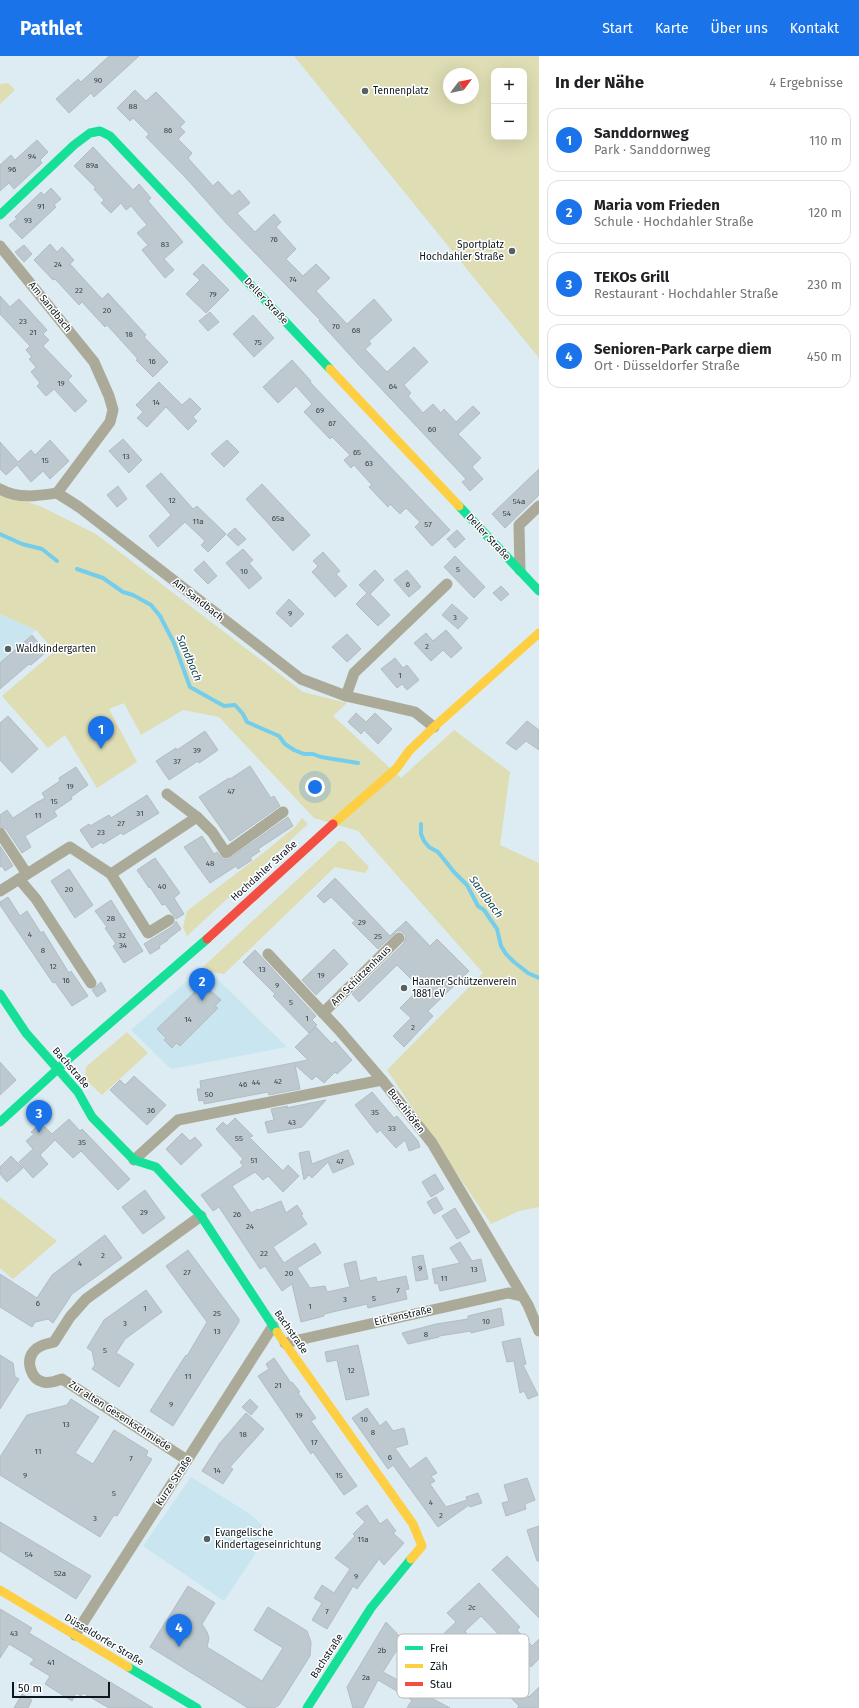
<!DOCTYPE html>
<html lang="de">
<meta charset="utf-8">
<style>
body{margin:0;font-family:"Fira Sans",sans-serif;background:#f2f2f2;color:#202124}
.controls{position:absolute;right:12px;top:12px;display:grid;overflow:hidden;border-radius:8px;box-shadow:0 4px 16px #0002}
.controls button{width:36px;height:36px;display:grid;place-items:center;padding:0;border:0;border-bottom:1px solid #e0e0e0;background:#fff;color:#202124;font:20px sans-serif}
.compass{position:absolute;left:443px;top:12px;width:36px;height:36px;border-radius:50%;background:#fff;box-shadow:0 4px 16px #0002;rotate:58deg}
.scale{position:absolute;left:12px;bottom:10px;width:98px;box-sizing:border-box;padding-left:4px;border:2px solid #0c161b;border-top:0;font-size:11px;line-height:14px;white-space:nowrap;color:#0c161b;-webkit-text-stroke:3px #fff;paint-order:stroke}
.you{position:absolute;left:315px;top:731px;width:14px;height:14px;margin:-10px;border:3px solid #fff;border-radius:50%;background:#1a73e8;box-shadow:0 0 0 6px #1a73e833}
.badge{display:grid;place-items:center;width:26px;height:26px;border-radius:50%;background:#1a73e8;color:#fff;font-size:13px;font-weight:700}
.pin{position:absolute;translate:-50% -33px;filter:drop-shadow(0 1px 2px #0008)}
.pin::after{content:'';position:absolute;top:21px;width:14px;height:12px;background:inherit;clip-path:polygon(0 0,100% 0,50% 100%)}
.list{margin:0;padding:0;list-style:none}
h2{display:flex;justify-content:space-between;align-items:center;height:52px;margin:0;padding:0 16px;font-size:17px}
h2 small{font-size:13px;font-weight:400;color:#757577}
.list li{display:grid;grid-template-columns:26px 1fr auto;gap:12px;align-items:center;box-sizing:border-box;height:64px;margin:0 8px 8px;padding:0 8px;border:1px solid #e0e0e0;border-radius:12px}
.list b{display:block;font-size:15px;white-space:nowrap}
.list p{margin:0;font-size:13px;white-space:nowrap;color:#757577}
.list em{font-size:13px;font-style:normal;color:#757577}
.map{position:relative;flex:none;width:539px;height:1652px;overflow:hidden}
header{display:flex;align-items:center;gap:24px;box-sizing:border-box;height:56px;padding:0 20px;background:#1a73e8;color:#fff}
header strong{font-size:19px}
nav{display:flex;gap:22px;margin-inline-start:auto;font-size:14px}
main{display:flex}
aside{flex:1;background:#fff}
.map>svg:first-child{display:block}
.built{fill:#c9e5f0}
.green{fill:#deddb3;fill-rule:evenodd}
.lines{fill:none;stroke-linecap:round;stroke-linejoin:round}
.stream{stroke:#75cdec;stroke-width:4}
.building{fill:#bdc9ce;stroke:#b1bdc2;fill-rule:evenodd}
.street{stroke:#abaa98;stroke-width:11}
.fast{stroke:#16e098;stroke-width:9}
.slow{stroke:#ffcf43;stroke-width:9}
.jam{stroke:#f24e42;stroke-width:9}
.poi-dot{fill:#556166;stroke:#fff;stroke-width:1.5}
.labels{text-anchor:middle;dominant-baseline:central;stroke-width:3;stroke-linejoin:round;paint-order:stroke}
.number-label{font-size:8px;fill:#384348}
.poi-label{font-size:10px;fill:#0c161b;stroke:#fff;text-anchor:start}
.street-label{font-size:10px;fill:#0c161b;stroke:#fff}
.water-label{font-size:11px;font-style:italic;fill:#093f50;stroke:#fff}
.key{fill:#fff;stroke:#b6b9bb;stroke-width:1}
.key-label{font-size:11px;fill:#0c161b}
</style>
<header>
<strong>Pathlet</strong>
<nav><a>Start</a><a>Karte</a><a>Über uns</a><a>Kontakt</a></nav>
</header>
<main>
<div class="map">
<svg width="539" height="1652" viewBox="0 0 539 1652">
<rect width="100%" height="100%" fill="#dcecf2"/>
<g class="built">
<polygon points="0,558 36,574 0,607"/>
<polygon points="204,910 287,991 171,1013 131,974"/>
<polygon points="191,1421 250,1458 270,1476 224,1545 143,1490"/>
</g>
<g class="green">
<path d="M294 0H539V302ZM494 15H524V81H494ZM449 18H473V42H449Z"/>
<polygon points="8,27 15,34 0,48 0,28"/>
<polygon points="0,426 17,442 42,451 96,478 303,636 347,647 333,660 401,722 454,674 510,716 500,789 539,807 539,1151 519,1155 491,1168 387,1014 483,917 358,775 314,762 219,661 183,654 141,679 124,647 109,653 137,706 97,732 65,679 48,692 2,640 55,595 36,574 0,558"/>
<polygon points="302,762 308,768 187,880 183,871 187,855 267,794 295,771"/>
<polygon points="339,785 345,786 369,811 365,817 335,811 224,918 210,916 204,910"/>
<polygon points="127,976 148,997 102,1039 85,1023 86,1011"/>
<polygon points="0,1141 57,1185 13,1223 0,1212"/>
</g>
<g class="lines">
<g class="stream">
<polyline points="0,478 22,488 42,493 57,505"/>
<polyline points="77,513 103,522 123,536 133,539 151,549 160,560 174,587 190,631 224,650 235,649 243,658 247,666 279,680 285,688 294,694 304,698 313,698 321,701 358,707"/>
<polyline points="421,768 421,778 424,785 429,791 438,796 454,816 467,829 478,850 484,854 497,873 501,890 506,898 514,906 528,917 539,922"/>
</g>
</g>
<g class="building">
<polygon points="109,0 139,0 94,41 91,37 69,57 56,43 78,23 81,26"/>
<polygon points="135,34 146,45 156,36 185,66 180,71 185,76 178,83 192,97 188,102 213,130 218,125 232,140 239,134 250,147 237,157 255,176 274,158 281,166 276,171 296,193 286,203 303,220 316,208 330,222 316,235 347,268 374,243 392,264 369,285 371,288 365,293 387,316 414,291 428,306 404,329 411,337 408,340 423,357 433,348 441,357 444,353 456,366 473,350 480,357 458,378 481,402 472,411 483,423 470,435 462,426 466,423 358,308 319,265 320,264 226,167 186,122 146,81 149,78 133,62 130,65 117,52"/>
<polygon points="37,84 48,96 40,104 42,107 14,133 9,127 0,135 0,109 11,99 15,104"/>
<polygon points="93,91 133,134 139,128 151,142 148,145 183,186 164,203 174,214 165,222 142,194 148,189 137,177 147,169 131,150 126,154 121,147 111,157 101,147 104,144 94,133 96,132 74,110"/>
<polygon points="51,132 61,143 54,149 56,151 22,183 9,169 17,163 15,161 41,136 44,139"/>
<polygon points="50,188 57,196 62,191 74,204 70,208 102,243 108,237 146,279 144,281 168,306 153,321 136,304 138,303 107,269 105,271 82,246 79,249 55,223 53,224 34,204"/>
<polygon points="24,189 32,198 24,206 15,196"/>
<polygon points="203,208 229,234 206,257 186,238 200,224 193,218"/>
<polygon points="0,240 10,251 19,243 47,274 43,278 49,284 43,290 72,320 68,324 87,345 75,356 54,333 46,340 37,330 40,327 31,316 36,311 29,303 32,301 26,294 30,290 0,258"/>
<polygon points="210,256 219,266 208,275 199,265"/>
<polygon points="253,259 274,282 254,301 233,278"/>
<polygon points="292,304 311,325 310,326 450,474 432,490 415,471 420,466 406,452 400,458 390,448 388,451 369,431 372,429 354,409 351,412 344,404 350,399 332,381 330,383 304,356 312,348 296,330 278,347 263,331"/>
<polygon points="159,326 182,349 190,342 201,353 193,361 197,365 188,374 166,351 147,371 137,362 143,356 136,349"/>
<polygon points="123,383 142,404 129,417 109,395"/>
<polygon points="50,384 69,405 50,423 43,415 31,426 17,409 6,419 0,413 0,386 18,406 31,394 35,399"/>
<polygon points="227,384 239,396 224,411 211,398"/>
<polygon points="539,413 539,439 505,472 492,458"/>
<polygon points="161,417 193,453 197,450 226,478 208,496 201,489 205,485 185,466 158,491 149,480 171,459 146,430"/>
<polygon points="262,428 310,479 293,495 246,443"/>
<polygon points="118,430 127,443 117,451 107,439"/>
<polygon points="235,472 246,483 238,490 227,479"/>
<polygon points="457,474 465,483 455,492 447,483"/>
<polygon points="243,493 253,504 249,507 262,522 249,533 226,507"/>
<polygon points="323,496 340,515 336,518 347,530 335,541 312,516 318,510 313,505"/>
<polygon points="455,500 485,531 474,542 444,511"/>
<polygon points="204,505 217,520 208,528 194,514"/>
<polygon points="375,514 384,524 370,538 390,559 378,570 356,548 367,537 359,529"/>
<polygon points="407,514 421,531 409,541 394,524"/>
<polygon points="501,530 509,538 501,545 493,537"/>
<polygon points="289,543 304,558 291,571 276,557"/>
<polygon points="452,548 468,562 458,573 442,559"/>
<polygon points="446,574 462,592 451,602 443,594 431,605 414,587 426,577 433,585"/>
<polygon points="347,578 361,593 347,606 332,591"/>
<polygon points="32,579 46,596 31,609 29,608 0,633 0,607"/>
<polygon points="395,602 403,612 407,609 419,624 407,634 402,628 397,632 381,613"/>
<polygon points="356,657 366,666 375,657 392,673 378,688 364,674 361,678 348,666"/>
<polygon points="8,660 38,693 12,717 0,704 0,667"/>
<polygon points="527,665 539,674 539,694 526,685 516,694 506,687"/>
<polygon points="205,675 218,694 199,707 198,705 169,724 156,705 176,692 177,694"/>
<polygon points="250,710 271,742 274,740 280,750 230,785 199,741 229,722 230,723"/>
<polygon points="76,711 88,729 71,741 72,743 54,755 57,760 25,780 31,791 22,797 6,773 0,770 0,759 7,754 13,762 36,747 45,742 42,737 60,725 59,722"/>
<polygon points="147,739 159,757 123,779 121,777 103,788 101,786 92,792 80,774 89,768 90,770 109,759 111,762"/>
<polygon points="288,761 293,770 258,793 260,795 250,802 252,804 238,813 236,810 210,827 184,791 202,780 214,798 217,796 223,803 227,804"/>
<polygon points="0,790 13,810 5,815 2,810 0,811"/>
<polygon points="155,802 180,837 174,842 184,858 176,863 165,848 162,849 150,831 149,832 137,814"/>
<polygon points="69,813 93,849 75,862 51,825"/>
<polygon points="335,822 390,880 406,865 430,890 437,883 469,915 428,955 433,960 404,991 393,980 411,962 400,952 420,932 397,909 359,946 352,938 404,887 406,880 401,875 397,875 378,893 352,867 355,865 331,841 324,847 317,840"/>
<polygon points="8,841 20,860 27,855 41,877 43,875 69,917 71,915 88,940 72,950 55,926 53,927 0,849 0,846"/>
<polygon points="111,844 143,895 124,907 113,890 116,888 105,872 107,871 95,855"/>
<polygon points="176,865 181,873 168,883 168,884 159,890 160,892 150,898 144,888 173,870"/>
<polygon points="334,893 348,908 316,939 302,924"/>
<polygon points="255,894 316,960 312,964 317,969 309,977 273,940 275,938 243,906"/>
<polygon points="101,926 106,935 97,941 92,934"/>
<polygon points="201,930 208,937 211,935 221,944 215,950 218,952 180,990 176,987 172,992 164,984 166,982 157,973"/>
<polygon points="316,971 332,988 335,985 352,1004 337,1018 335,1016 324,1027 316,1020 312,1024 295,1009 300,1033 269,1039 268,1036 204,1048 204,1044 199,1045 197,1033 201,1033 200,1025 308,1004 295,991"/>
<polygon points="0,1006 16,1024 0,1039"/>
<polygon points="134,1020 166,1049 147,1069 110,1034 120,1024 125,1029"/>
<polygon points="372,1036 394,1062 397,1060 418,1085 420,1091 409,1095 405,1084 396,1092 380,1074 377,1077 355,1049"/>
<polygon points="326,1044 302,1071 268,1077 265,1066 274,1064 271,1053 288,1050 286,1052"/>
<polygon points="235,1062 253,1080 249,1081 283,1115 288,1109 299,1120 283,1136 268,1120 263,1124 255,1116 232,1130 251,1157 258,1153 259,1154 281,1145 286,1157 297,1149 303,1158 301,1159 307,1168 273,1191 284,1207 315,1187 321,1197 297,1212 310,1232 325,1230 327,1236 350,1231 344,1208 356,1205 360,1225 376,1221 377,1226 406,1220 409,1233 405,1234 407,1243 368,1252 367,1248 324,1258 324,1260 301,1266 292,1228 282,1235 265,1210 260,1213 219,1151 213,1155 201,1139 243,1110 240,1106 243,1103 216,1073 223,1066 227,1070"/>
<polygon points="69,1063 80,1075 82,1073 130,1123 118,1134 81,1095 73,1102 55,1084 40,1099 48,1108 33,1122 19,1106 33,1093 26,1085 34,1078 31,1076 41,1067 52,1078"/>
<polygon points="182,1077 190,1085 195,1081 202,1089 181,1109 166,1093"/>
<polygon points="348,1094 354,1108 333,1117 328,1106 312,1122 309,1119 304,1124 299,1097 309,1095 312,1108"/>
<polygon points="11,1100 23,1112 7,1126 0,1118 0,1111"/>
<polygon points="435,1118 444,1133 431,1141 422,1126"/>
<polygon points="145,1134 165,1162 143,1178 122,1151"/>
<polygon points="436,1141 443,1153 434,1158 427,1146"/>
<polygon points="455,1152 470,1176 457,1183 442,1160"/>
<polygon points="105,1179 122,1202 72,1238 53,1267 48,1263 35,1266 32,1271 0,1251 0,1218 37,1242 52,1219"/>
<polygon points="460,1186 472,1205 481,1203 486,1225 440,1235 438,1227 435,1228 432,1213 460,1207 450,1192"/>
<polygon points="188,1194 239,1263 239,1266 173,1370 150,1355 186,1299 187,1300 207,1266 166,1210"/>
<polygon points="423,1199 428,1223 416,1225 412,1201"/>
<polygon points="146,1234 162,1256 125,1283 116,1297 134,1308 119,1331 92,1313 95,1309 92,1295 87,1292 104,1264"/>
<polygon points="501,1252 504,1269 471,1277 471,1275 439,1280 439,1281 408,1288 402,1277 436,1268 468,1263 468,1260"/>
<polygon points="520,1282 526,1308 523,1309 538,1339 528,1343 524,1335 520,1337 514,1305 507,1306 502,1286"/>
<polygon points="358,1289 369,1339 346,1344 337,1304 327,1306 325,1296"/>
<polygon points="0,1299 13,1307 15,1321 19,1323 0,1353"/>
<polygon points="274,1302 291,1327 292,1326 300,1336 298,1337 316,1362 311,1365 357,1430 344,1439 313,1396 311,1398 258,1320 269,1313 266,1308"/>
<polygon points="71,1343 99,1361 75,1397 93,1408 114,1374 148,1395 146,1400 152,1403 117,1460 114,1459 100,1481 0,1419 0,1401 27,1359 67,1349"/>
<polygon points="250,1343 258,1351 251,1359 242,1351"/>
<polygon points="367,1352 380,1370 386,1365 393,1375 404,1372 408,1388 395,1392 410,1413 426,1401 437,1417 431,1420 435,1425 430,1428 446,1451 467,1444 466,1441 478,1437 482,1447 470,1451 469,1449 438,1471 393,1409 388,1413 352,1362"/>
<polygon points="246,1357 264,1373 230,1411 233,1413 223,1428 202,1415 220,1387"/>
<polygon points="527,1422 535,1444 525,1448 526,1453 506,1460 502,1447 509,1445 504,1429"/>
<polygon points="367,1449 380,1468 387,1463 396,1475 393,1477 404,1487 384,1509 379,1503 357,1533 353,1530 327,1573 312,1564 322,1547 314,1542 322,1529 334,1537 350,1513 335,1502 355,1480 353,1478 365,1466 356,1457"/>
<polygon points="0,1466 91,1520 76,1543 0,1495"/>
<polygon points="539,1470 539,1505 537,1505 527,1474"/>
<polygon points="507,1500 539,1533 539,1562 492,1514"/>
<path d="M479 1527 520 1571 517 1574 532 1590 539 1583V1603L531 1611 521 1601 505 1617 529 1641 539 1631V1652H517L519 1650 485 1615 473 1627 434 1587 456 1566 447 1557ZM481 1560 505 1585 490 1601 485 1596 479 1602 461 1584 467 1578 465 1575Z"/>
<polygon points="188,1530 215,1547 202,1568 207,1576 209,1582 207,1591 262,1625 283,1592 254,1574 268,1551 307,1575 311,1586 310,1600 279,1649 274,1652 248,1652 150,1591"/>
<polygon points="0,1553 32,1572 29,1577 153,1652 109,1652 83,1637 81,1640 76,1637 72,1645 45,1628 50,1620 30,1608 34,1603 9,1588 0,1602"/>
<polygon points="386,1566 403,1584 383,1616 450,1652 407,1652 412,1644 378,1624 363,1652 353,1652 347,1631"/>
<polygon points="22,1638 32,1644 28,1652 14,1652"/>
</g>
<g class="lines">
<g class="street">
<polyline points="0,190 94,306 109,340 113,354 110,366 57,437"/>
<path d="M0 433C18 443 37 440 57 437L79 451 301 623 346 640 415 656 434 671"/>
<polyline points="520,514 519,469 539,450"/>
<polyline points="346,640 354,617 447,528"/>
<polyline points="167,738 197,761 212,776 226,797 283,756"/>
<polyline points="0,777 27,818"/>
<polyline points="111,818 197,761"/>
<polyline points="19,823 36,843 91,927"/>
<polyline points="0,835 70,791 111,818 148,877 169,864"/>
<polyline points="268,898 339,974 382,1024 432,1087 528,1249 539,1275"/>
<polyline points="323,957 399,882"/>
<polyline points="134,1104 178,1064 382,1024"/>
<polyline points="285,1287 508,1237 522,1240"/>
<path d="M187 1404 62 1323C56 1325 49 1328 43 1326 31 1323 25 1305 34 1295 39 1289 47 1288 54 1286L70 1261 86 1243 201 1160"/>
<polyline points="75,1579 273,1270"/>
</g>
<g class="fast">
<polyline points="0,159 74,89 90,77 100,75 110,80 330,313"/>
<polyline points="459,450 539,535"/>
<polyline points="0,938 26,977 78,1036 92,1061 134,1104 156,1111 201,1160 277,1276"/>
<polyline points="0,1066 72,1000 207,883"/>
<polyline points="128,1611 197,1652"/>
<polyline points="307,1652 371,1552 411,1503"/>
</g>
<g class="slow">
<polyline points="330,313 459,450"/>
<polyline points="333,768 396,713 409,695 434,671 539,577"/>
<polyline points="277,1276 413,1468 422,1490 411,1503"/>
<polyline points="0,1534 128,1611"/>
</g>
<polyline class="jam" points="207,883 333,768"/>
</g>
<g class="poi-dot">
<circle cx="365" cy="35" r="4"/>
<circle cx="512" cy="195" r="4"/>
<circle cx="8" cy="593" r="4"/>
<circle cx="404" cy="932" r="4"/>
<circle cx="207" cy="1483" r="4"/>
</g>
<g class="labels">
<g class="number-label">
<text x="98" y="24">90</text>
<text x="133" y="50">88</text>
<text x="168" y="74">86</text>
<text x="32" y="100">94</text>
<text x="92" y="109">89a</text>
<text x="12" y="113">96</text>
<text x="41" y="150">91</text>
<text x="28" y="164">93</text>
<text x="274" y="183">76</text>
<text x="165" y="188">83</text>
<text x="58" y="208">24</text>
<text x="293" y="223">74</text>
<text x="79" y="234">22</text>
<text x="213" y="238">79</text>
<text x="107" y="254">20</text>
<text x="23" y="265">23</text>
<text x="336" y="270">70</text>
<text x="356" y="274">68</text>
<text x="33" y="276">21</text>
<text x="129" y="278">18</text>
<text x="258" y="286">75</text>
<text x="152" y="305">16</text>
<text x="61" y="327">19</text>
<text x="393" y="330">64</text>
<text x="156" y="346">14</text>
<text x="320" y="354">69</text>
<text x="332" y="367">67</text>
<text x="432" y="373">60</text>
<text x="357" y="396">65</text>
<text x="126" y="400">13</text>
<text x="45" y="404">15</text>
<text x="369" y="407">63</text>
<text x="172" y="444">12</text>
<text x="519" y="445">54a</text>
<text x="507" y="457">54</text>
<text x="278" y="462">65a</text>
<text x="198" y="465">11a</text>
<text x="428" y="468">57</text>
<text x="458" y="513">5</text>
<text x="244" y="515">10</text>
<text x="408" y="528">6</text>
<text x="290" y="557">9</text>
<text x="455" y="561">3</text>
<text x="427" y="590">2</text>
<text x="400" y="619">1</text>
<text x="197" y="694">39</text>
<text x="177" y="705">37</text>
<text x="70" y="730">19</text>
<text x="231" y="735">47</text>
<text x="54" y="745">15</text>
<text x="140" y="757">31</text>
<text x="38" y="759">11</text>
<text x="121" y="767">27</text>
<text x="101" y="776">23</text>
<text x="210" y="807">48</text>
<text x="162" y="830">40</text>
<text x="69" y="833">20</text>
<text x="111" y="862">28</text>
<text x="362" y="866">29</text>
<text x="30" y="878">4</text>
<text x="122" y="879">32</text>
<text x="378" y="880">25</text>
<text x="123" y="889">34</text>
<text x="43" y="894">8</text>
<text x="53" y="910">12</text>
<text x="262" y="913">13</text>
<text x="321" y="919">19</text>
<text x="66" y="924">16</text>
<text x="277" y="929">9</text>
<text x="291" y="946">5</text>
<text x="307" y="962">1</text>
<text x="188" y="963">14</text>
<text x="413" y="971">2</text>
<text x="278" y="1025">42</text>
<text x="256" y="1026">44</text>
<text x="243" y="1028">46</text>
<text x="209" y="1038">50</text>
<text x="151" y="1054">36</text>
<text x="375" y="1056">35</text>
<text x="292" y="1066">43</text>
<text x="392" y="1072">33</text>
<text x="239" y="1082">55</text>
<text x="82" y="1086">35</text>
<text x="254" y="1104">51</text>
<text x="340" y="1105">47</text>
<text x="144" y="1156">29</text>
<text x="237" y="1158">26</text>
<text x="250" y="1170">24</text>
<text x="264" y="1197">22</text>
<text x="103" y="1199">2</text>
<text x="80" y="1207">4</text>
<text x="420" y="1212">9</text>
<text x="474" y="1213">13</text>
<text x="187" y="1216">27</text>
<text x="289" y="1217">20</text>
<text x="444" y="1222">11</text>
<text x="398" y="1234">7</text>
<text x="374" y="1242">5</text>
<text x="345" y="1243">3</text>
<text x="38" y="1247">6</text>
<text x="310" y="1250">1</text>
<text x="145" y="1252">1</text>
<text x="217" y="1257">25</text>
<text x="486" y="1265">10</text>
<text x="125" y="1267">3</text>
<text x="217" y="1275">13</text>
<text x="426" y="1278">8</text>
<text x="105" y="1294">5</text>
<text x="351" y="1314">12</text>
<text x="188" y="1320">11</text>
<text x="278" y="1329">21</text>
<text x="171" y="1348">9</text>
<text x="299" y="1359">19</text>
<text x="364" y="1363">10</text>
<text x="66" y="1368">13</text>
<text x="373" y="1376">8</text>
<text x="243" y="1378">18</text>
<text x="314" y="1386">17</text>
<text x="38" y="1395">11</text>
<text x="390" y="1401">6</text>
<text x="131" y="1402">7</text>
<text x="217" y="1414">14</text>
<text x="25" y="1419">9</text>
<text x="339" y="1419">15</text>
<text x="114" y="1437">5</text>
<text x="431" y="1446">4</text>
<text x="441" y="1459">2</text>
<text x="95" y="1462">3</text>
<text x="363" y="1483">11a</text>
<text x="29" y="1498">54</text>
<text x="60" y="1517">52a</text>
<text x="356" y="1520">9</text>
<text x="472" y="1551">2c</text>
<text x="327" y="1555">7</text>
<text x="14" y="1577">43</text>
<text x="382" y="1594">2b</text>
<text x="51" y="1606">41</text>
<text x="366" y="1621">2a</text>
</g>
<g class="poi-label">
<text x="373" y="35">Tennenplatz</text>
<text x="504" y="189" text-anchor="end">Sportplatz<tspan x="504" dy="12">Hochdahler Straße</tspan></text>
<text x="16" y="593">Waldkindergarten</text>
<text x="412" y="926">Haaner Schützenverein<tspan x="412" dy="12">1881 eV</tspan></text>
<text x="215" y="1477">Evangelische<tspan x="215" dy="12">Kindertageseinrichtung</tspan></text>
</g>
<g class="street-label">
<text transform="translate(266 245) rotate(47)">Deller Straße</text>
<text transform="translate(50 251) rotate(51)">Am Sandbach</text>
<text transform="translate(488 481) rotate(47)">Deller Straße</text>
<text transform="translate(198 544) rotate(38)">Am Sandbach</text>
<text transform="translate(264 815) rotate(-42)">Hochdahler Straße</text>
<text transform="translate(361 920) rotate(-45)">Am Schützenhaus</text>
<text transform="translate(71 1012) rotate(49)">Bachstraße</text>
<text transform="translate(406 1055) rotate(52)">Buschhöfen</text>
<text transform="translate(403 1260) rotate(-13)">Eichenstraße</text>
<text transform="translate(291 1276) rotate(55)">Bachstraße</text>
<text transform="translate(120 1360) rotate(33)">Zur alten Gesenkschmiede</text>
<text transform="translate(174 1425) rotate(-57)">Kurze Straße</text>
<text transform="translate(104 1584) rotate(31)">Düsseldorfer Straße</text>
<text transform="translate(327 1600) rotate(-57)">Bachstraße</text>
</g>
<g class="water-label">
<text transform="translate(189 602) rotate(67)">Sandbach</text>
<text transform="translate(486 841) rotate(54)">Sandbach</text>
</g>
</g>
<rect x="397" y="1578" width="132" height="64" rx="6" class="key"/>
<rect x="405" y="1590" width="18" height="4" fill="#16e098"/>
<rect x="405" y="1608" width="18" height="4" fill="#ffcf43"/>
<rect x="405" y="1626" width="18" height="4" fill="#f24e42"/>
<g class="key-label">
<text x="430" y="1596">Frei</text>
<text x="430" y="1614">Zäh</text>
<text x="430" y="1632">Stau</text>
</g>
</svg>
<div class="controls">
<button>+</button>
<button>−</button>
</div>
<svg class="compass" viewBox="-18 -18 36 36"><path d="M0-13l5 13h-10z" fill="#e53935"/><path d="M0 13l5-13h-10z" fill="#757577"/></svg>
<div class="scale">50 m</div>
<div class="you"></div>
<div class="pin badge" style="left:101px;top:693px">1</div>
<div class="pin badge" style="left:202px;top:945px">2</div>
<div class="pin badge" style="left:39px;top:1077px">3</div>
<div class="pin badge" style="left:179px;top:1591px">4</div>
</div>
<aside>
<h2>In der Nähe<small>4 Ergebnisse</small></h2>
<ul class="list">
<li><span class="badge">1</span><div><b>Sanddornweg</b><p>Park · Sanddornweg</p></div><em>110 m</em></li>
<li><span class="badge">2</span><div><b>Maria vom Frieden</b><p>Schule · Hochdahler Straße</p></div><em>120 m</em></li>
<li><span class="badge">3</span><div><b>TEKOs Grill</b><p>Restaurant · Hochdahler Straße</p></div><em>230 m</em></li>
<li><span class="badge">4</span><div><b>Senioren-Park carpe diem</b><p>Ort · Düsseldorfer Straße</p></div><em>450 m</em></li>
</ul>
</aside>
</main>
